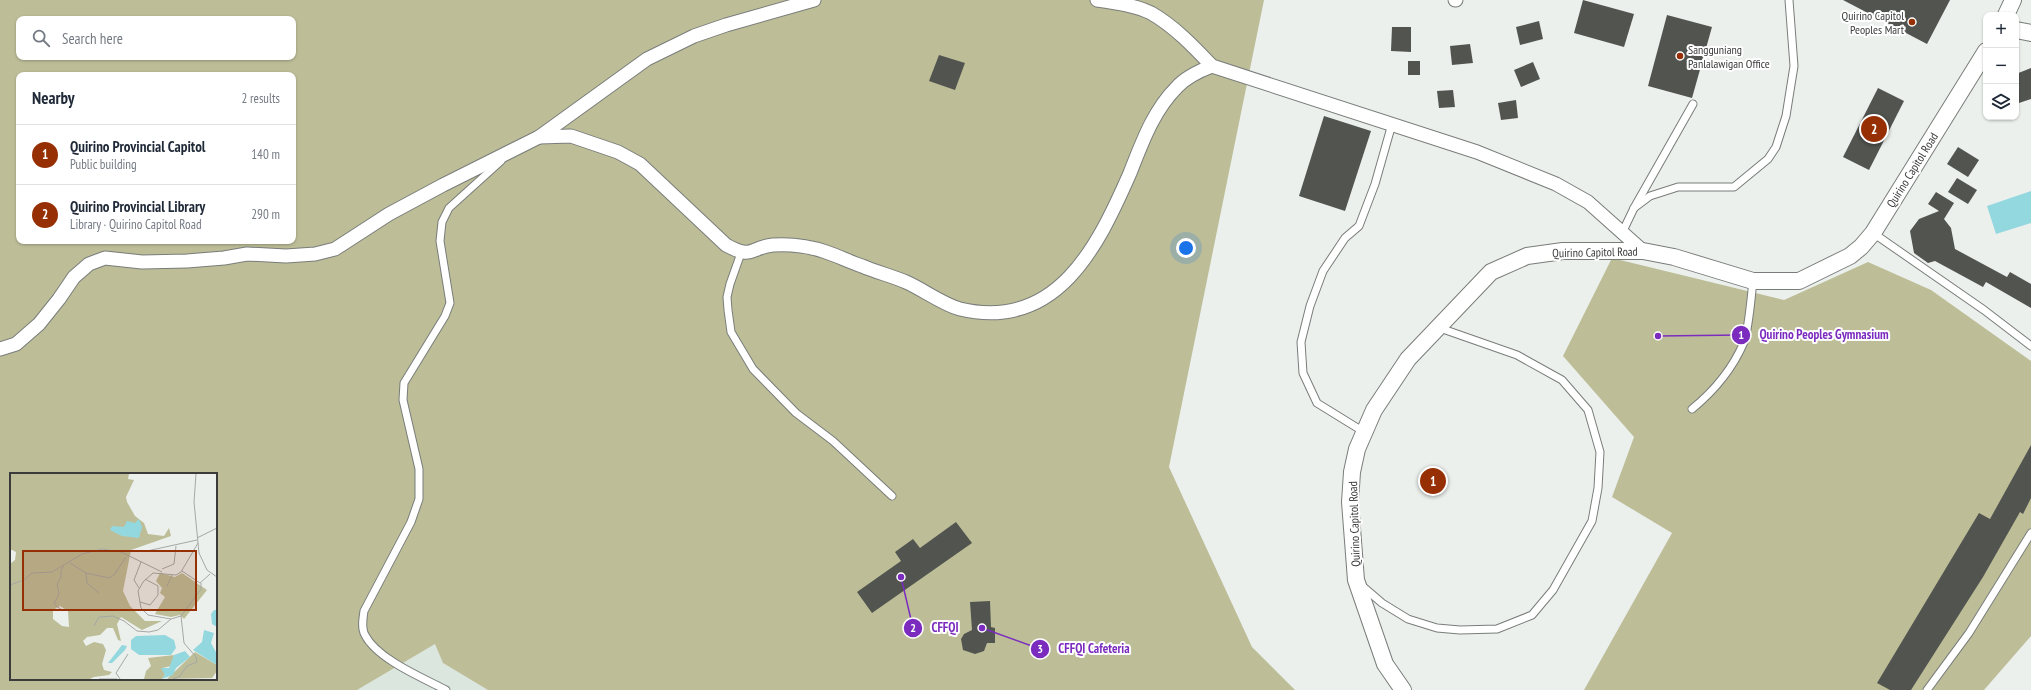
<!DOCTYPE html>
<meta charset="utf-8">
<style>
body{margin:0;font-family:"PT Sans Narrow",sans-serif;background:#f2f2f3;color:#1f2937}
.controls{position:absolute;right:12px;top:12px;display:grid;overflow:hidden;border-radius:8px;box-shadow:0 1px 3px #0004}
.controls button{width:36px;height:36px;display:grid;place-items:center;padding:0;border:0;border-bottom:1px solid #e0e1e3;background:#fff;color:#1f2937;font:20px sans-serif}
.you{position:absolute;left:1186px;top:248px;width:14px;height:14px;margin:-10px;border:3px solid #fff;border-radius:50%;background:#1a73e8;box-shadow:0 0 0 6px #1a73e833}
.badge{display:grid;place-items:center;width:26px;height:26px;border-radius:50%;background:#963004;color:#fff;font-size:13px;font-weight:700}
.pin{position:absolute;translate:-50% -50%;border:2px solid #fff;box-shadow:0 1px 4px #0006}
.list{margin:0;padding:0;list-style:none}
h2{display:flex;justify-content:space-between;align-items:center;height:52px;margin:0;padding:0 16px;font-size:17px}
h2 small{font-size:13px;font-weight:400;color:#747a83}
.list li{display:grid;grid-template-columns:26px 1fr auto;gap:12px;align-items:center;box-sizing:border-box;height:60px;padding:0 16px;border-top:1px solid #e0e1e3}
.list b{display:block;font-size:15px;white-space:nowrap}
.list p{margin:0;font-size:13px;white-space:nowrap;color:#747a83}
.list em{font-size:13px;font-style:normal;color:#747a83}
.icon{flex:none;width:22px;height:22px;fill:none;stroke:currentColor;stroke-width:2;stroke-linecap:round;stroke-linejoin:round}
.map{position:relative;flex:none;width:2031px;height:690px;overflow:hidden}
.search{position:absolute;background:#fff;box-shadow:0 1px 3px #0004;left:16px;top:16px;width:280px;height:44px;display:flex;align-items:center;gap:10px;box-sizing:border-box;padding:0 14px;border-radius:8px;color:#747a83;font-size:15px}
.panel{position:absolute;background:#fff;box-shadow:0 1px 3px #0004;left:16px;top:72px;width:280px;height:172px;border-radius:8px}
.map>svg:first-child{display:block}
.built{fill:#dbe6df}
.green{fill:#bdbe98;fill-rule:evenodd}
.water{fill:#94d8df}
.building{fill:#525450}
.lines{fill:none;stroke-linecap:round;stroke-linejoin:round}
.service-casing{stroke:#797d7a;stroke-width:9}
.minor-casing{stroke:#797d7a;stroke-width:15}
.tertiary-casing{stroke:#797d7a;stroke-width:18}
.service{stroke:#fff;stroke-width:7}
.minor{stroke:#fff;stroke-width:13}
.tertiary{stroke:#fff;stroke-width:16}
.poi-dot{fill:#963004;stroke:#fff;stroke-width:1.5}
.labels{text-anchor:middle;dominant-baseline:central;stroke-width:4;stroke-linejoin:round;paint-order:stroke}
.poi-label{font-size:12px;fill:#3a3b3a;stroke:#fff;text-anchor:end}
.street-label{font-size:12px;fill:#3a3b3a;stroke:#fff}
.inset-road{fill:none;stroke:#a5a8a5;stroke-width:1}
.view{fill:#963004;fill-opacity:0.15;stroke:#963004;stroke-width:2}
.inset-edge{fill:none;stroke:#3a3b3a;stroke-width:2}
.leader{fill:none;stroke:#7b2cbf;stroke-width:1.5}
.callout-dot{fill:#7b2cbf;stroke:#fff;stroke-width:1.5}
.mark-label{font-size:12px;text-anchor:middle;font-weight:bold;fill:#fff}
.callout-label{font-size:13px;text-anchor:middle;font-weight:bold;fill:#7b2cbf;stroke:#fff;stroke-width:4;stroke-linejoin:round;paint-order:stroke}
</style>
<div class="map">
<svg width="2031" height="690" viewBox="0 0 2031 690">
<rect width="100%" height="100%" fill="#ecf0ed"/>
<polygon class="built" points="436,643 443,663 488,690 357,690"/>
<g class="green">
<path d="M0 0H1264L1169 467 1252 647 1295 690H488L443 663 435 644 357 690H0ZM19 19H293V57H19ZM19 75H293V241H19ZM11 474H216V679H11Z"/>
<polygon points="1612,258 1784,300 1868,262 1931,290 2031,361 2031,636 1984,690 1584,690 1672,533 1612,497 1634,437 1563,356"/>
</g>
<polygon class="water" points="2031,191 2031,223 1996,234 1987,206"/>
<g class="building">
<polygon points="1583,0 1634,14 1624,47 1574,33"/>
<polygon points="1843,0 1950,0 1927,44"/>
<polygon points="1667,15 1712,27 1692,98 1648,86"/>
<polygon points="1539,21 1543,39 1520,45 1516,27"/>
<polygon points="1392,27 1411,27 1411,52 1391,51"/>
<polygon points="1470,44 1473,63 1452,65 1450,46"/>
<polygon points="939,55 965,63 955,90 929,81"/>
<rect x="1408" y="61" width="12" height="14"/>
<polygon points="1533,62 1540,79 1521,87 1514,70"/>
<polygon points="2031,68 2031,99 2016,104 2016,74"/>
<polygon points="1878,88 1904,101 1869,170 1843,157"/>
<polygon points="1453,90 1455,107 1439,108 1437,91"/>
<polygon points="1516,100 1518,118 1501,120 1498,103"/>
<polygon points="1324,116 1371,131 1345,211 1299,196"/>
<polygon points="1958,147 1979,160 1968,177 1947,164"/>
<polygon points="1957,178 1977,190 1968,204 1948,192"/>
<polygon points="1936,192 1954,203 1944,219 1951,228 1955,249 2007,277 2010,272 2031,284 2031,308 1986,282 1983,287 1935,261 1928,263 1914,253 1910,231 1919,219 1939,211 1928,204"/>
<polygon points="2031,445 2031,498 2023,514 2020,512 1983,577 1911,690 1890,690 1877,683 1979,513 1990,519"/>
<polygon points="956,522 972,543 872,613 857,592 901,561 895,552 913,539 920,548"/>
<polygon points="990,601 991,627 995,628 995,643 987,643 984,651 975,654 963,650 961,639 964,634 972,630 970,602"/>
</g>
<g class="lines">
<defs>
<g id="service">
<polyline points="1634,208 1650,196 1678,187 1734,187 1768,159 1776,147 1786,116 1794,66 1789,0"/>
<polyline points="1622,233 1634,208 1693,104"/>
<polyline points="1873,233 1984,310 2031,346"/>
<polyline points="741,253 730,284 727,297 728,310 731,332 753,369 796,413 833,441 892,496"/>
<path d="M1692 409C1714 391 1733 368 1744 342 1749 327 1751 298 1753 281"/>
<polyline points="1364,432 1317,403 1303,373 1301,342 1310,306 1323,271 1345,238 1359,226 1375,184 1392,124"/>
<polyline points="1361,585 1382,603 1408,619 1437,628 1460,630 1497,629 1532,615 1553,590 1592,521 1598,488 1600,452 1588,410 1562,380 1517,355 1437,327"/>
<path d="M446 690C423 678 377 659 365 635 361 628 363 618 364 611L411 522 419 499V469L403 400 404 383 445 316 450 303 440 241 442 222 449 208 501 161"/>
<polyline points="1927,690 1969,633 2031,533"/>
</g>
<g id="minor">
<path d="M1097 0C1115 3 1135 5 1151 13 1174 26 1194 47 1212 66L1477 152 1556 184 1588 202 1643 251"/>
<polyline points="1455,0 1456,0"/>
<path d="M539 137 571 136 618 152 640 164 726 245C754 260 748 248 773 245 791 244 809 246 826 252 838 256 850 262 862 266 876 272 892 276 906 282 924 290 942 304 960 309 1057 332 1098 246 1130 173 1142 143 1153 111 1177 87 1186 77 1199 71 1212 66"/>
<polyline points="0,349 16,344 39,324 59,299 74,277 89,264 105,258 142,262 187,261 224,258 247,254 286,256 315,254 335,249 389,214 443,185 539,137 647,59 694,36 726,25 814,0"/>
</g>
<g id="tertiary">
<polyline points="2006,15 2013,0"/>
<polyline points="2016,30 2031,33"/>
<polyline points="1403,690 1385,664 1356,580 1350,502 1352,472 1357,449 1374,410 1408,359 1491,272 1527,256 1563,251 1643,251 1674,257 1753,281 1799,281 1850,256 1861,247 1873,233 1986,51"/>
</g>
</defs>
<use href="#service" class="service-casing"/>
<use href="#minor" class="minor-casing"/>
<use href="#tertiary" class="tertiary-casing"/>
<use href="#service" class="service"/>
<use href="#minor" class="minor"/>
<use href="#tertiary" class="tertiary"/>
</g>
<g class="poi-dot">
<circle cx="1912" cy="22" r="4"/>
<circle cx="1680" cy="56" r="4"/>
</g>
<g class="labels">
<g class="poi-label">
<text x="1904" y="15">Quirino Capitol<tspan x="1904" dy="14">Peoples Mart</tspan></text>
<text x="1688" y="49" text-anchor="start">Sangguniang<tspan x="1688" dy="14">Panlalawigan Office</tspan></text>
</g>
<g class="street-label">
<text transform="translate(1912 170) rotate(-58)">Quirino Capitol Road</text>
<text transform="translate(1595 252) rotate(-1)">Quirino Capitol Road</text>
<text transform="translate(1354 524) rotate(-92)">Quirino Capitol Road</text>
</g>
</g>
<g transform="translate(10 473)">
<rect width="207" height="207" fill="#ecf0ed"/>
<path d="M0 1H119L118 6 124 7 116 24 117 29 125 43 134 50 138 61 154 63 159 55 161 63 121 77 113 118 120 133 135 148H152L132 157 111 144 107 151 111 168 108 167 103 155H97L90 162 77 164 73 168 76 173 84 169 93 171 96 177 92 191 94 197 102 199 99 202 84 204 80 206H0V91L5 87 6 79 0 76ZM50 133 58 138 59 154 52 153 43 146V137ZM150 100 165 104 172 100 197 117 174 146 170 142 161 144 145 141 155 124 150 120 152 115 146 108ZM185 179 207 192V198L202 205 157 206ZM164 182 161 193 153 195 155 202 152 206H134L136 198 141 193 138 185Z" fill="#bdbe98" fill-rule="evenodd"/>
<path d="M129 46 132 54 129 65 112 63 100 57 102 53 114 54 117 48 125 50ZM204 137H207V154L202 151 201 141ZM194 157 204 160 201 170 207 181V192L183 177 192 169ZM155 162 164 167 166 175 161 182H129L121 176V167L126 163ZM112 172 117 173 115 177 102 190H98ZM175 178 180 184 166 195 163 202 152 206 155 202 151 195H159L164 182Z" fill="#94d8df"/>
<path class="inset-road" d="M186 1 184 29 189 80 197 97 207 104M187 65 207 55M137 78 187 67M60 90 76 100 99 105 104 102 116 84M152 96 164 91 166 73M172 98 190 110 200 101M76 100 77 110 89 120M0 112 14 107 22 100 42 99 72 81 92 76 111 79 152 99M157 113 162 102M129 115 124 107 131 89M130 129 140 132 148 122V113L135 106M53 138 44 131 49 121 47 111 51 104V97L54 93M171 143 191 116V110M84 153 89 144 103 143 114 148 127 158 139 159 148 157 161 146M89 206H107M110 206 106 200 118 181M163 206 170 203 177 193 187 189 186 184 174 170 171 143 161 146 138 142 131 135 128 118 133 109 143 100 166 102 171 99 188 70"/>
<path class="view" d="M13 78H186V137H13Z"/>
<rect width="207" height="207" class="inset-edge"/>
</g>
<path class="leader" d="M1658 336L1741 335M901 577L913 628M982 628L1040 649"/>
<g class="callout-dot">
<circle cx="1658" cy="336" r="4"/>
<circle cx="901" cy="577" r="4"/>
<circle cx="982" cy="628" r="4"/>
<circle cx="1741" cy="335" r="10"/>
<circle cx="913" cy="628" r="10"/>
<circle cx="1040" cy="649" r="10"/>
</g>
<g class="mark-label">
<text x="1741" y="339">1</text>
<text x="913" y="632">2</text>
<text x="1040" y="653">3</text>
</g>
<g class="callout-label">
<text x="1824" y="339">Quirino Peoples Gymnasium</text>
<text x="945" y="632">CFFQI</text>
<text x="1094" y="653">CFFQI Cafeteria</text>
</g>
</svg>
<div class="controls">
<button>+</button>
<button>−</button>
<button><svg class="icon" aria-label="layers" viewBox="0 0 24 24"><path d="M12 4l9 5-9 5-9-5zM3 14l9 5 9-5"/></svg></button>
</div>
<div class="you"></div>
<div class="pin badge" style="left:1433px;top:481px">1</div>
<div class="pin badge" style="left:1874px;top:129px">2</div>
<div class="search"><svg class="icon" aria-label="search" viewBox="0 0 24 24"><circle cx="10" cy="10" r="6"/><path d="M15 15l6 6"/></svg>Search here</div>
<section class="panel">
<h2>Nearby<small>2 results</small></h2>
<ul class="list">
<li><span class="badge">1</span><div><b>Quirino Provincial Capitol</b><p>Public building</p></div><em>140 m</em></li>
<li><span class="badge">2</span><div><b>Quirino Provincial Library</b><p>Library · Quirino Capitol Road</p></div><em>290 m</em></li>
</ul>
</section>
</div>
